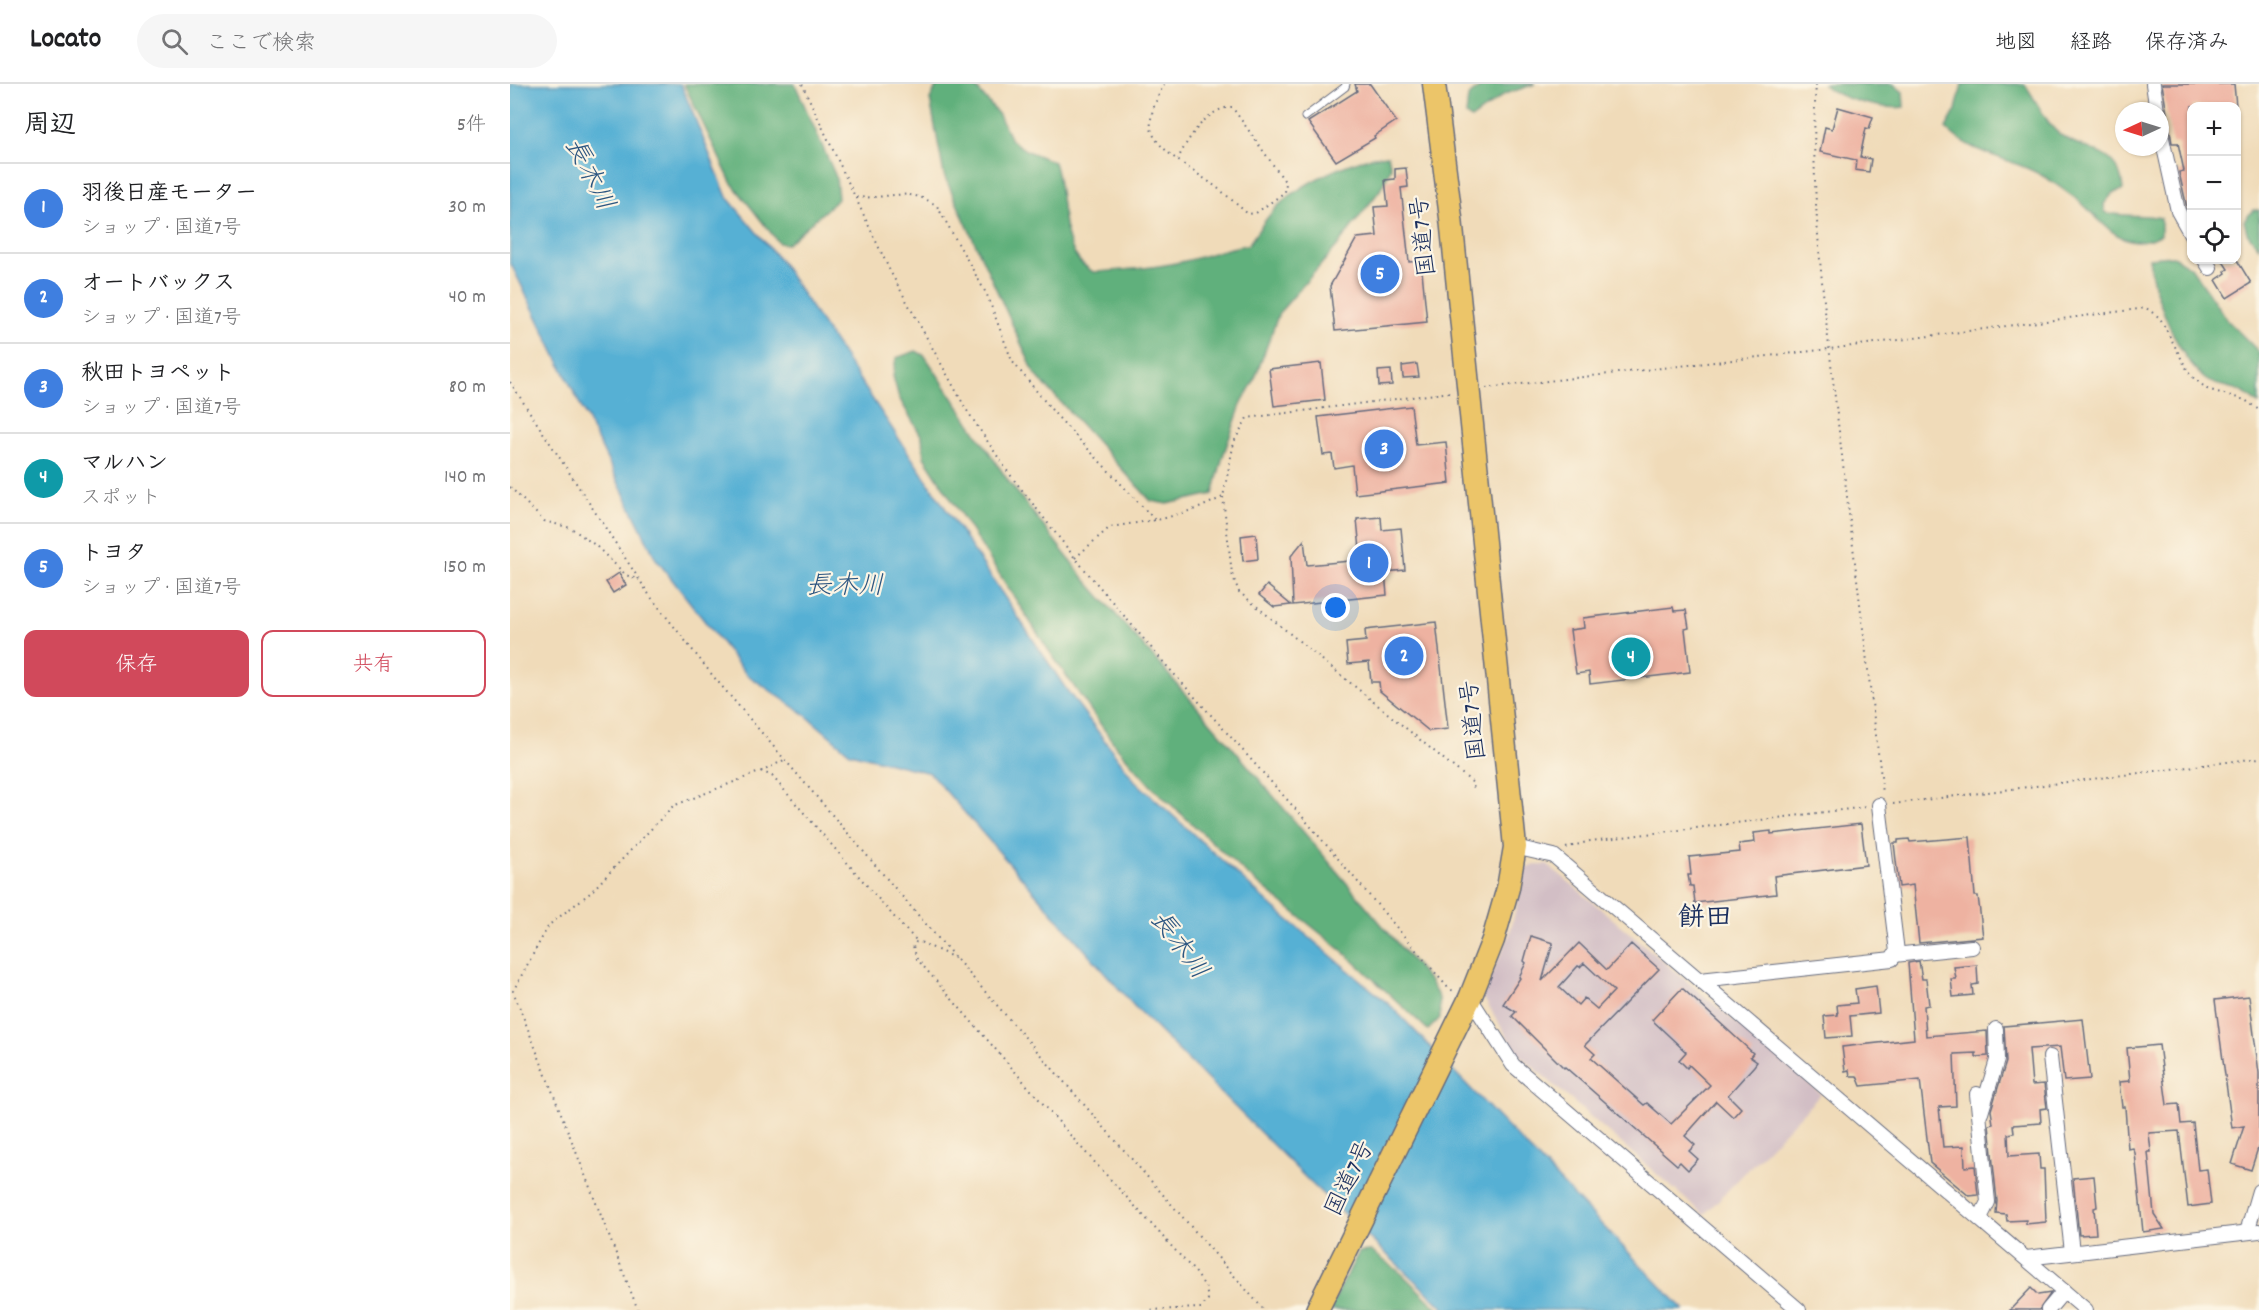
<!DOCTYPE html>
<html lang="ja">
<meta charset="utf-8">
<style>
body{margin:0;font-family:Dekko,"Klee One",sans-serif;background:#f6f6f6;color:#202124}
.controls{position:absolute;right:18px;top:18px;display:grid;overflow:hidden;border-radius:12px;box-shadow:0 2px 4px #0004}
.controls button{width:54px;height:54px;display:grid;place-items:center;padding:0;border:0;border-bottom:2px solid #e0e0e0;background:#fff;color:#202124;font:30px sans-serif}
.compass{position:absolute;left:1605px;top:18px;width:54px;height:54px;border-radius:50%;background:#fff;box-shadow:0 2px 4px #0004;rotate:266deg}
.you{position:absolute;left:826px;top:524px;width:21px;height:21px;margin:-15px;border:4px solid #fff;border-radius:50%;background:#1a73e8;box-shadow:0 0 0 9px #1a73e833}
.badge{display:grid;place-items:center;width:39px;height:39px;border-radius:50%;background:#d1495b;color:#fff;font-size:20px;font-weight:700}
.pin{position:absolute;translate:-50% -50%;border:3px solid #fff;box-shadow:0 2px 6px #0006}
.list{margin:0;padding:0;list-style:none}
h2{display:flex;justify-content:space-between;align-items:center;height:78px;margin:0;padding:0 24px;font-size:26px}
h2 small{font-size:20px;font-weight:400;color:#757577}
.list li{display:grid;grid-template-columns:39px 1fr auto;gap:18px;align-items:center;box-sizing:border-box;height:90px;padding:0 24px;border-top:2px solid #e0e0e0}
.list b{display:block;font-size:22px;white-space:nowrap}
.list p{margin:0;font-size:20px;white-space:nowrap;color:#757577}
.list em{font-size:20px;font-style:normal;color:#757577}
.actions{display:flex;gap:12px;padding:18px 24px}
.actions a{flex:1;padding:14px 0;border:2px solid #d1495b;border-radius:12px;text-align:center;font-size:21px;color:#d1495b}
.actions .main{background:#d1495b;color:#fff}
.icon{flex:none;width:33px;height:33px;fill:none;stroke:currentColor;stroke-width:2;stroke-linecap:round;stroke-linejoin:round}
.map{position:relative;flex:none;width:1749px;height:1226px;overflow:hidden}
header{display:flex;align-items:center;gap:36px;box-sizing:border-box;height:84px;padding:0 30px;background:#fff;border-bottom:2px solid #e0e0e0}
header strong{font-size:28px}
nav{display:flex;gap:33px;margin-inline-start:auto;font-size:21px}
.search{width:420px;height:54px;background:#f6f6f6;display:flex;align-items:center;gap:15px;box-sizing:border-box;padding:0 21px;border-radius:33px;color:#757577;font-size:22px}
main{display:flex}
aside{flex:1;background:#fff}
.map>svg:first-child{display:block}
.industrial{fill:#d2bec5}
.forest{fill:#60b07c;stroke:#3e706d;stroke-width:1.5}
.water{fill:#57b0d4;stroke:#397099;stroke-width:1.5}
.building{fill:#eeb2a1;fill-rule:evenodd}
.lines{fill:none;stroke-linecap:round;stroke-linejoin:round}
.service-casing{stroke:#666b7e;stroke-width:9}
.minor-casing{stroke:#666b7e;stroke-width:16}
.trunk-casing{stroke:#666b7e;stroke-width:25}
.path{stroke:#666b7e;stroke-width:2;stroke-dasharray:1.5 4.5;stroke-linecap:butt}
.service{stroke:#fff;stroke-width:7}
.minor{stroke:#fff;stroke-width:14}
.trunk{stroke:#ecc569;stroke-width:22}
.labels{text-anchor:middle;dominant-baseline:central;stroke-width:4.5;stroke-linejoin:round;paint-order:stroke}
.street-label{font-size:24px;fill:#1b2f5e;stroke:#fcf5e5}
.water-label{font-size:26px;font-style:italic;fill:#2d5681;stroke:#fcf5e5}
.quarter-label{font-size:27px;font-weight:bold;fill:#1b2f5e;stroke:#fcf5e5}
</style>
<header>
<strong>Locato</strong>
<div class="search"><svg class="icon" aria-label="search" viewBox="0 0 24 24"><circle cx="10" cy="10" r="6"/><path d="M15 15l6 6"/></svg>ここで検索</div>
<nav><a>地図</a><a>経路</a><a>保存済み</a></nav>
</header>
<main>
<aside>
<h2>周辺<small>5件</small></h2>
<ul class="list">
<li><span class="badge" style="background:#3f7fe0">1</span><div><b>羽後日産モーター</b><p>ショップ · 国道7号</p></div><em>30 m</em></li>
<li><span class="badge" style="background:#3f7fe0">2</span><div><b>オートバックス</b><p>ショップ · 国道7号</p></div><em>40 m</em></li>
<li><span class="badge" style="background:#3f7fe0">3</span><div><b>秋田トヨペット</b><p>ショップ · 国道7号</p></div><em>80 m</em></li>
<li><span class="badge" style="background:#0f9aa8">4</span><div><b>マルハン</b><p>スポット</p></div><em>140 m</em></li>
<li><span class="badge" style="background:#3f7fe0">5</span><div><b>トヨタ</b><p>ショップ · 国道7号</p></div><em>150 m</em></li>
</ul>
<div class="actions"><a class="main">保存</a><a>共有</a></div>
</aside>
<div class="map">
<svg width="1749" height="1226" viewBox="0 0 1749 1226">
<rect width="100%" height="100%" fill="#fcf5e5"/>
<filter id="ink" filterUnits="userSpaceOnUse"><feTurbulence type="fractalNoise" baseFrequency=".0167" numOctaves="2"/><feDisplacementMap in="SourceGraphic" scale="12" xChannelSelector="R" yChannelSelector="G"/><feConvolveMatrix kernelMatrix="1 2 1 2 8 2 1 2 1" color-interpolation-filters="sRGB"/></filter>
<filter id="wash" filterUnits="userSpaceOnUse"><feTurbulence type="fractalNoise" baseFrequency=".008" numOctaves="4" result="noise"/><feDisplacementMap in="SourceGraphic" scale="24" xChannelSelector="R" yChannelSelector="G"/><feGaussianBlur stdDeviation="1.35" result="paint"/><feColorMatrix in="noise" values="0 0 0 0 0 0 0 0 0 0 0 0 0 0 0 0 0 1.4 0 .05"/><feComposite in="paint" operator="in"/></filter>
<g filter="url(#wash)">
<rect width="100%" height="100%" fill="#f0dbb9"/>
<polygon class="industrial" points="1024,781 1037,781 1048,789 1311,1010 1194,1131 1007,969 972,911 999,853 1016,784"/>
<g class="forest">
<polygon points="174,0 285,0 326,93 328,115 277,160 269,159 221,98"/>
<path d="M428 0H463L489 31 501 56 517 67 544 78C554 108 550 150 568 175 571 180 578 184 583 188 614 186 645 184 675 177 697 172 716 163 738 161 746 150 754 137 763 127 788 100 842 74 878 71L881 84 870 106 828 161 769 229 744 297 732 318 713 372 703 410 657 420 641 417 525 290 434 91 420 15Z"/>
<polygon points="974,0 1025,0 995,10 961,35 956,31 958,13"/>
<path d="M1313 0H1383L1393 8 1394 23C1373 26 1328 15 1313 0Z"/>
<path d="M1452 0H1512L1516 2C1525 15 1534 34 1544 45 1569 71 1610 59 1613 106L1603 109 1594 120 1595 128C1613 134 1632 129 1651 134V151C1641 155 1631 159 1620 156 1600 152 1585 130 1569 117 1557 108 1544 98 1531 91 1500 73 1461 71 1436 44L1446 26Z"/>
<polygon points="1743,126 1749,126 1749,163 1737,149 1734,137"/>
<path d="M1663 172 1681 183 1717 236 1749 268V320C1743 316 1737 310 1730 307 1719 302 1704 302 1695 295 1667 272 1643 209 1639 174Z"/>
<polygon points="406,267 415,272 499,398 573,493 717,657 920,898 929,914 930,934 918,946 835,869 740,793 642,703 605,661 537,564 414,373 412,353 389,314 383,292 386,274"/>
<polygon points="861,1167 891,1189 929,1226 819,1226 849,1168"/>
</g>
<polygon class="water" points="0,0 171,0 217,113 269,175 556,605 625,697 763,823 881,922 1174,1226 936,1226 800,1098 625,923 420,689 340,669 293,629 236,590 146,475 0,178"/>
<g id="blocks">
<g class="building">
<polygon points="845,0 860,0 886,37 864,52 865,54 826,77 798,38 847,7"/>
<polygon points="1652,0 1724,0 1726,22 1682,22 1682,133 1677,124 1669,88 1674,87 1668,59 1662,59"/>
<polygon points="1328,23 1363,33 1359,45 1356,44 1350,73 1361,75 1359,88 1345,86 1346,76 1310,68 1315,43 1322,45"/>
<polygon points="896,84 898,103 891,104 899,178 911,177 917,238 825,247 820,202 847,154 867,152 864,123 878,122 875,96 885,95 885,85"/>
<polygon points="1712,176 1727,176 1741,199 1717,214 1706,196 1716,189 1715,187 1718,185"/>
<polygon points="811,279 815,316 764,322 759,285"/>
<polygon points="907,280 909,293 893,294 892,282"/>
<polygon points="881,286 882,301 869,302 868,287"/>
<polygon points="901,322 906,361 936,358 940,399 845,410 842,381 824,384 822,370 813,371 808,333"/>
<polygon points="871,433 872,446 891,444 895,486 875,488 877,511 783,521 781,472 794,456 797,481 851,476 847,435"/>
<polygon points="746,450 748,475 733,477 731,452"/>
<polygon points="109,489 116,501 103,509 96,498"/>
<polygon points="757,501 781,521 764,523 749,511"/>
<polygon points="1163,523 1164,527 1176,526 1179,544 1175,545 1180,588 1080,600 1079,588 1066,590 1060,546 1074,544 1073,534"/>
<polygon points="926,538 938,645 919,647 870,607 869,598 861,598 859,578 838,580 836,559 856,557 855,546"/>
<polygon points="1351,740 1356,781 1264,792 1266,810 1185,819 1183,802 1180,802 1178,791 1181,791 1179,773 1230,768 1229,760 1245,758 1244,749 1261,747 1261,750"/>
<polygon points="1460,753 1465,812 1468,812 1473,853 1409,859 1403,801 1389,803 1384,759 1388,759 1388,756 1399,755 1400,758"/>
<path d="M1021 852 1043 859 1032 897 1069 859 1097 886 1121 860 1149 885 1075 961 1085 970 1081 974 1134 1021 1137 1019 1161 1040 1200 1001 1179 981 1177 984 1169 976 1176 968 1142 936 1172 904 1243 969 1240 973 1247 978 1244 982 1218 1011 1231 1024 1223 1033 1206 1017 1175 1052 1185 1061 1179 1067 1188 1075 1178 1086 1170 1078 1167 1081 1055 983 1054 984 1002 932 1006 928 993 920 1010 894 1009 893 1016 879 1014 877ZM1074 879 1104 907 1087 925 1074 914 1068 921 1049 903 1068 882 1070 883Z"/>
<polygon points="1409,877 1412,895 1416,895 1419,921 1414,922 1416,952 1477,947 1478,972 1466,973 1466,969 1444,970 1446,1022 1429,1023 1433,1063 1454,1062 1455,1083 1465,1082 1468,1111 1459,1112 1420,1079 1410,996 1351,1002 1347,992 1340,992 1339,986 1335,987 1332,963 1404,955 1398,879"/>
<polygon points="1467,881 1468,900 1462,901 1463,911 1443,913 1441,895 1446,895 1444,883"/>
<polygon points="1366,902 1369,929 1340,932 1342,952 1316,954 1314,932 1328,931 1327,921 1347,919 1345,905"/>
<polygon points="1739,912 1749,989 1749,1061 1741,1086 1722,1080 1734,1042 1722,1044 1705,916"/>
<polygon points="1573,935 1580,995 1554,997 1550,963 1519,965 1522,1001 1534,1000 1537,1024 1530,1025 1531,1039 1503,1041 1504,1049 1498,1050 1499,1072 1529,1070 1530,1085 1534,1085 1536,1138 1516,1140 1516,1136 1497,1137 1496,1130 1486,1129 1487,1117 1479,1041 1483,1040 1481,1026 1496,978 1494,942"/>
<polygon points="1649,961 1657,1021 1669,1020 1671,1040 1683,1039 1688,1086 1697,1085 1701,1120 1678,1123 1669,1047 1639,1049 1641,1068 1638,1068 1644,1130 1654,1145 1633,1148 1625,1069 1623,1064 1618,1065 1615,1023 1612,1023 1609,998 1620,997 1617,964"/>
<polygon points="1584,1092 1587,1123 1584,1124 1586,1150 1569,1151 1563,1094"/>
<polygon points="1521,1204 1528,1211 1541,1209 1529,1226 1500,1226"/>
</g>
</g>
</g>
<g filter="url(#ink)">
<use href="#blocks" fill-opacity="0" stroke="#666b7e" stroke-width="1.5"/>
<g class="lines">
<defs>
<polyline id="service" points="795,33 835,3 836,0"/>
<g id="minor">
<polyline points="1643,0 1647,27"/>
<polyline points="1650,45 1668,127 1682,152"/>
<polyline points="1695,176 1700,184"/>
<polyline points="1005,763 1044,772 1576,1226"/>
<polyline points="1384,871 1462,863"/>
<polyline points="1190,896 1382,875 1387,868 1369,721"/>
<polyline points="960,914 1003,981 1289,1226"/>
<polyline points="1540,973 1562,1168"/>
<polyline points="1467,1010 1478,1118 1470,1134"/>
<polyline points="1471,1029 1487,976 1486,945"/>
<polyline points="1737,1148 1749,1107"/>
<polyline points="1516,1174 1749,1147"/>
<polyline points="1538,1226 1554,1207"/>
</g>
<polyline id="trunk" points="807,1226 960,914 983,856 998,804 1005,763 941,134 924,0"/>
</defs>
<use href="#service" class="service-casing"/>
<use href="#minor" class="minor-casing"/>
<use href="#trunk" class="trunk-casing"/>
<g class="path">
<polyline points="292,0 380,187 456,325 498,388 565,474 655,580 790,730 939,905 944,907"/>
<path d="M654 0C648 13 639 29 641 44 645 66 685 87 702 100 715 109 726 120 738 130L746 129 775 108 776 99 722 23C697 24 678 54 668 75"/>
<path d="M1306 0C1299 114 1315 226 1328 339 1343 462 1358 586 1373 709"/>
<path d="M346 113C379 116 397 101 427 122L477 211 502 277 546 331 645 436"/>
<polyline points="0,298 140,512 203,592 414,838 754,1226"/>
<polyline points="976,304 1319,265 1636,224 1650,234 1680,291 1697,305 1735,316 1749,326"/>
<polyline points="0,403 34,437 61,444 85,461 116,491 129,496"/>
<polyline points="713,413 722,490 729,508 963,699 964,706"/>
<polyline points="565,474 600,443 652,435 689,424 713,413 724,358 737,334 941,308"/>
<polyline points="251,687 262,692 392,842 408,858"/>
<polyline points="1383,720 1749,674"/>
<polyline points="1056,764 1080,757 1356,723"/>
<polyline points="445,874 410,858 406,858 403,862 407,875 568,1060 686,1189 696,1204 698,1216 691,1224 638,1226"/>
<polyline points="128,1226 3,907 39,841 80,809 163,722 257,685 274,676"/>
</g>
<use href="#service" class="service"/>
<use href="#minor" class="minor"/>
<use href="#trunk" class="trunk"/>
</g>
</g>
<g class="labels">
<g class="street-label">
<text transform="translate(915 152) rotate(-96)">国道7号</text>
<text transform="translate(965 636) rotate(-96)">国道7号</text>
<text transform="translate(841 1095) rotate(-64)">国道7号</text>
</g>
<g class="water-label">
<text transform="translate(78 91) rotate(63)">長木川</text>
<text x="335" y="503">長木川</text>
<text transform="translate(668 862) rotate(53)">長木川</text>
</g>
<g class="quarter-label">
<text x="1195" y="835">餅田</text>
</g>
</g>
</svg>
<div class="controls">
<button>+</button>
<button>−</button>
<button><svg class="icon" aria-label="locate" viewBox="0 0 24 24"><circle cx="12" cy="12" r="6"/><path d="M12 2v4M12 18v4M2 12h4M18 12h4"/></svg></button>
</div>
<svg class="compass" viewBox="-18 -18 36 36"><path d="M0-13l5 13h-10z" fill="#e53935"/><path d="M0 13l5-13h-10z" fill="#757577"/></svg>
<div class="you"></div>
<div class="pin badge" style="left:859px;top:479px;background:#3f7fe0">1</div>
<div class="pin badge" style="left:894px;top:572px;background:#3f7fe0">2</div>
<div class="pin badge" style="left:874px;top:365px;background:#3f7fe0">3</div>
<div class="pin badge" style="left:1121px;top:573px;background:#0f9aa8">4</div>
<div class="pin badge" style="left:870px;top:190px;background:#3f7fe0">5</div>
</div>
</main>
